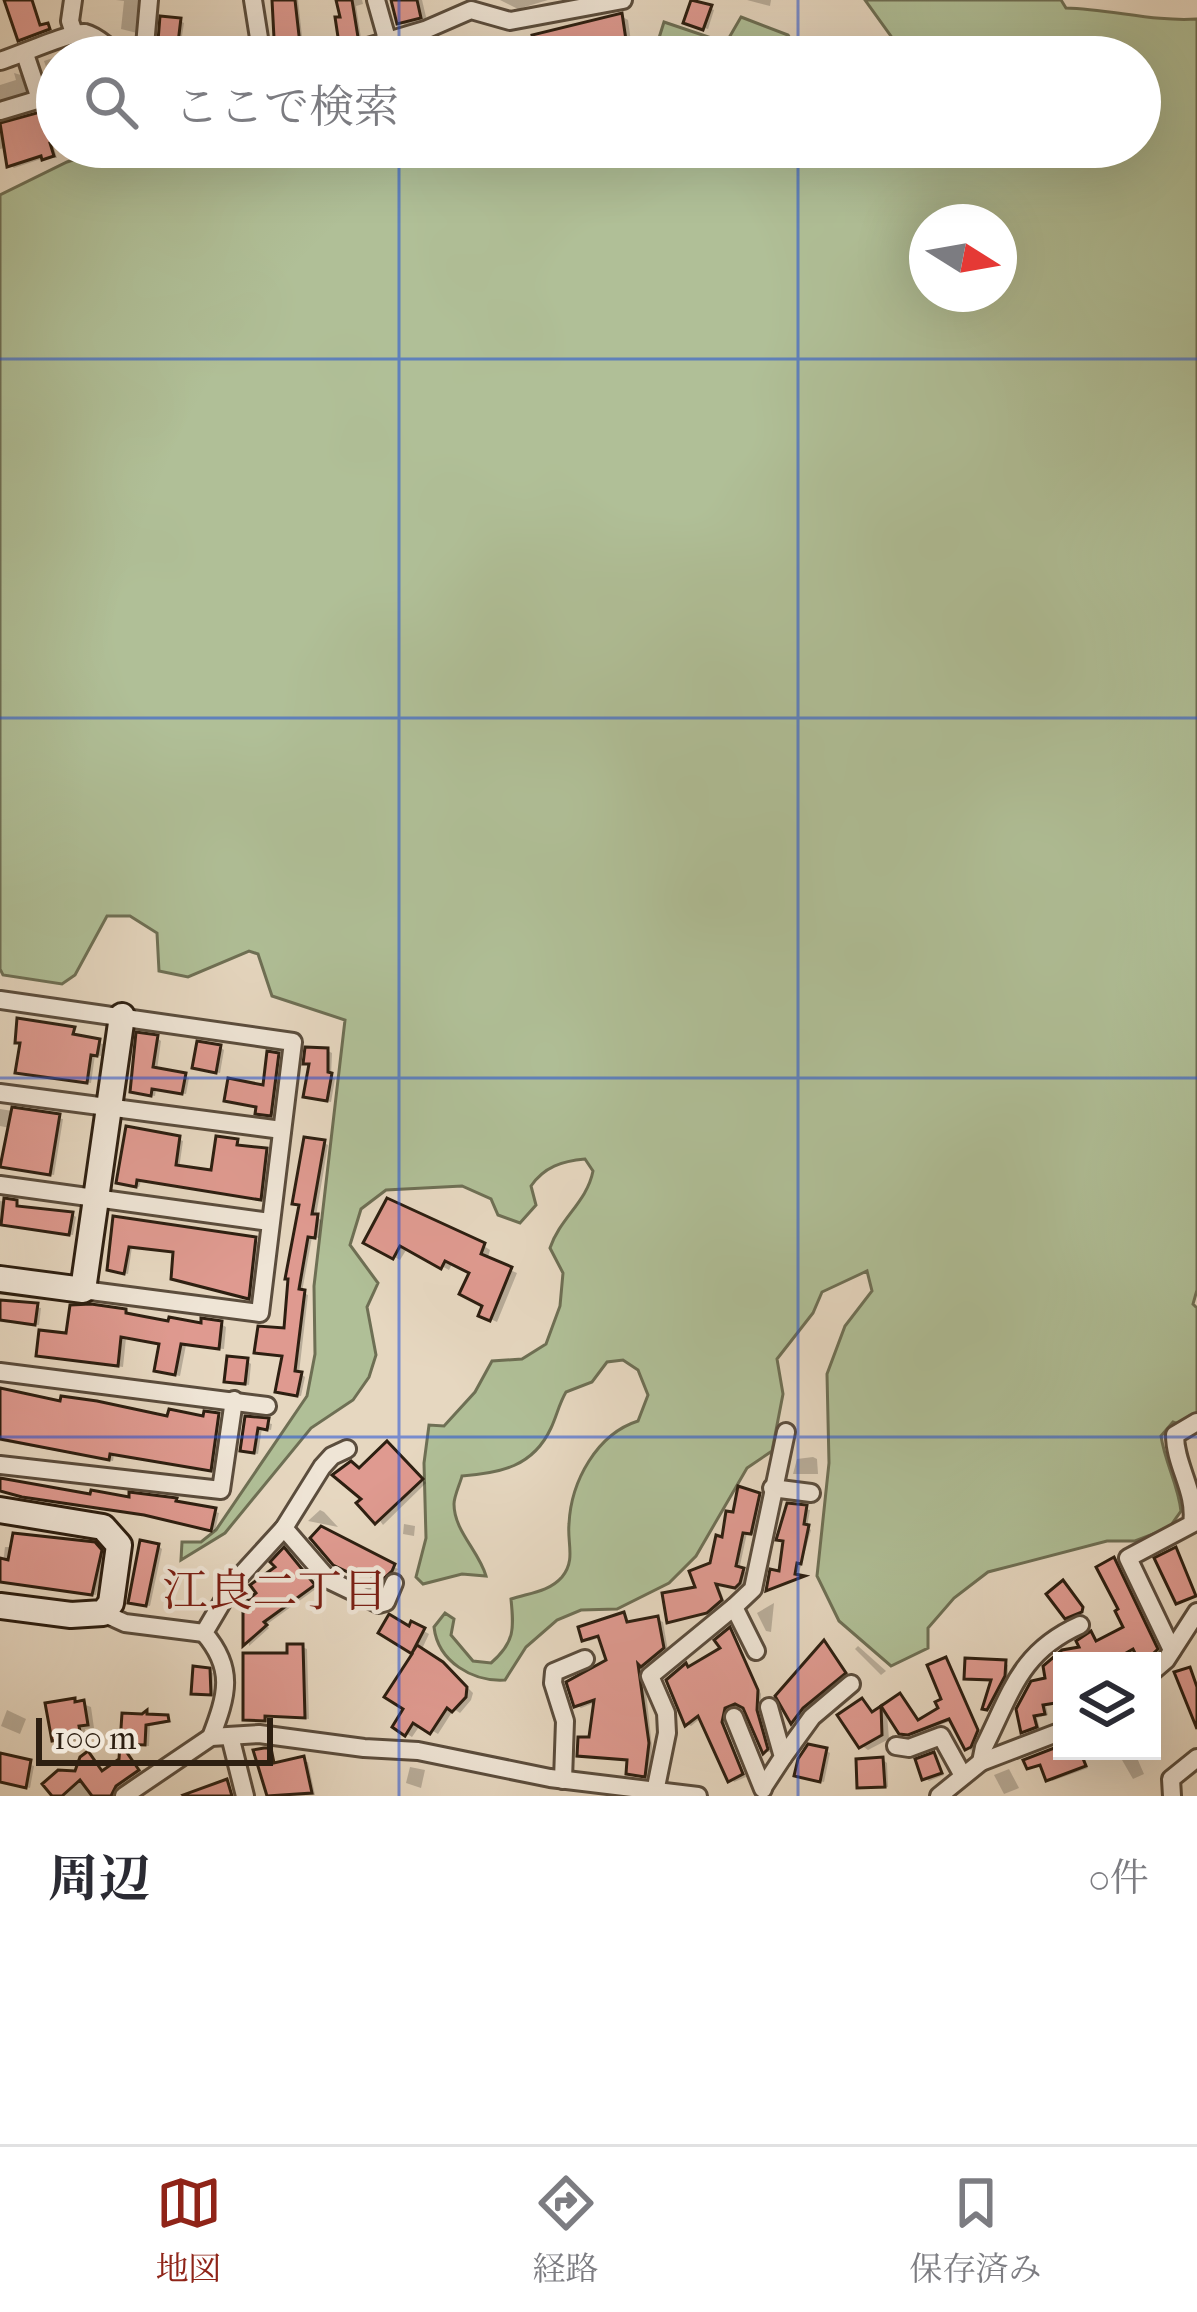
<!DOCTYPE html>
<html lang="ja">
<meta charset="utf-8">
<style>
body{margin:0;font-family:"IM FELL French Canon","Noto Serif JP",serif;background:#f2f2f3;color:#2b2b33}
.controls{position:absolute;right:36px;bottom:36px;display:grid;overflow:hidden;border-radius:0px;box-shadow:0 12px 48px #0002}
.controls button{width:108px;height:108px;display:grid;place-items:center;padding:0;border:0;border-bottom:3px solid #e1e1e2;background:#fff;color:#2b2b33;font:60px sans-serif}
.compass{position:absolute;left:909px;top:204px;width:108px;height:108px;border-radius:50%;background:#fff;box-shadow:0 12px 48px #0002;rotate:101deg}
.scale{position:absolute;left:36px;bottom:30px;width:237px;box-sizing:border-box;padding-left:12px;border:6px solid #2d1f11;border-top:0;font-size:33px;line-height:42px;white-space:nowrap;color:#2d1f11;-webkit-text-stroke:9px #efe5d6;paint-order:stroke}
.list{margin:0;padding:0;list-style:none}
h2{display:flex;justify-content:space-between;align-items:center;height:156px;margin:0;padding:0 48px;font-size:51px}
h2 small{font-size:39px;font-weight:400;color:#7c7c81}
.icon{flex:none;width:66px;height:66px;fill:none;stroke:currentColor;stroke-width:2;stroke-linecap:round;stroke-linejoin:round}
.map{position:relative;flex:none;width:1197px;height:1796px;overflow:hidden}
.search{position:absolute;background:#fff;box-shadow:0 12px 48px #0002;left:36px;right:36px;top:36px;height:132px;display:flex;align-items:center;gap:30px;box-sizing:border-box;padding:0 42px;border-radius:66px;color:#7c7c81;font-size:45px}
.sheet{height:348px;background:#fff}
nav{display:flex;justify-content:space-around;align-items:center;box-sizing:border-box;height:168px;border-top:3px solid #e1e1e2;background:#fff;font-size:33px;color:#7c7c81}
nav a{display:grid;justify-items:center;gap:6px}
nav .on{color:#8f2418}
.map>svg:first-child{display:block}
.green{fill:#b0bf97;stroke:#6e6f54;stroke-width:3;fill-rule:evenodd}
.shadow{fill:#0003}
.building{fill:#df9a90;stroke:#2d1f11;stroke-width:3}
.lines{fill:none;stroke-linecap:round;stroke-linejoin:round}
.street-casing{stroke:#5b4d3d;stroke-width:22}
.secondary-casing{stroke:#2d1f11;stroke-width:30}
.street{stroke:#efe5d6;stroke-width:16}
.secondary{stroke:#efe5d6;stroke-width:24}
.grid{fill:none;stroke:#1d4ed8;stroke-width:3;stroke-opacity:0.55}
.labels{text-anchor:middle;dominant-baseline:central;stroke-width:9;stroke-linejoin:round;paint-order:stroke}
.neighbourhood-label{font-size:45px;fill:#7a1f14;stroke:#efe5d6}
</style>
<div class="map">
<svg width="1197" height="1796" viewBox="0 0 1197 1796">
<rect width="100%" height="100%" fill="#e6d7c0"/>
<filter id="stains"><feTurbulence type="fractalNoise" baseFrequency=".00167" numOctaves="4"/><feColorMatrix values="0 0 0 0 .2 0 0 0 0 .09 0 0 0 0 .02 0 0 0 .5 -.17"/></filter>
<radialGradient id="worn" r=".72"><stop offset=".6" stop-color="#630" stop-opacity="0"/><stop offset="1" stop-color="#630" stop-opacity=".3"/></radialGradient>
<g class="green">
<path d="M865 0H1061L1066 8C1110 9 1154 22 1197 19V1290L1193 1304 1197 1308V1430L1173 1422 1161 1436C1165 1463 1178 1484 1181 1511L1169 1528 1135 1541H1107L988 1572 954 1598 928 1628V1648L891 1666 839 1621 817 1576 829 1463 827 1374 845 1326 872 1291 867 1271 822 1292 813 1313 777 1359 783 1394 772 1451 747 1468 696 1556 669 1583 617 1609 581 1610 557 1620 526 1647 505 1680C473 1682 438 1662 434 1627L445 1613 454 1619 451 1635 473 1661 491 1663C515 1642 514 1629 511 1599 529 1593 549 1592 562 1577 576 1560 567 1543 569 1524 571 1481 597 1434 638 1421L648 1395 638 1370 623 1360 607 1362 592 1382 566 1392C559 1404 557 1415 551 1428 533 1467 500 1473 462 1476 460 1484 454 1496 454 1504 454 1531 479 1551 486 1576L462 1574 423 1584 416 1577 426 1538 424 1463 429 1425 444 1426 475 1392 492 1361 522 1359 546 1344 560 1306 563 1273 550 1248C560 1218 587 1202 593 1171L585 1159C562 1161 544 1167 531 1186L536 1205 520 1223 498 1215 491 1199 462 1186 386 1190 361 1209 350 1245 378 1283 367 1307 376 1355 369 1377 353 1400 311 1428 225 1533 181 1560 182 1542H201L216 1530 307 1396 315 1354 314 1286 345 1020 272 996 258 954 249 951 188 977 159 971 157 933 130 916H107L75 975 62 984 3 975 0 969V195L67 162 112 147H312L372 156 438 147H486L490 156 552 163 569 147H1140V57H898V46ZM927 222H999V294H927Z"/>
<polygon points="741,17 788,35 802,57 653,57 664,22 726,43"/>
</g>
<g class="shadow">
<polygon points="116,0 141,0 137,33 121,29 124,1"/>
<polygon points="274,0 298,0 304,54 278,55"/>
<polygon points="339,0 362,0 363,4 356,6 361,38 335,46 331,44 341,40 344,19"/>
<polygon points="394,0 422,0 427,21 407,26 399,22"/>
<polygon points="548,0 518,9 500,0"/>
<polygon points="747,0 771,0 770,6"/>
<polygon points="710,8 714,10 708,29 691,24"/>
<polygon points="621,16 628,20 631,42 589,48 591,56 587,57 544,54 563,49"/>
<polygon points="180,21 184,23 181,43 166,41"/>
<polygon points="638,48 644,57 626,57 625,50"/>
<polygon points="56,57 57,84 56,84 51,81 44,61"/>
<polygon points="14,73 21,75 27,93 0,103 0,85 16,80"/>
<polygon points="57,108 57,144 53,145 57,158 44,158 14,168 10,165 4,148 0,149 0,125"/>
<polygon points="74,1030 77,1038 103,1044 101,1056 95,1055 91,1083 22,1073"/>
<polygon points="157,1038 161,1041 157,1070 189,1078 186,1094 156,1089 155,1096 137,1093"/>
<polygon points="220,1047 224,1050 220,1073 199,1069"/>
<polygon points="328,1051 332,1053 331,1076 335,1079 331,1102 310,1098"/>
<polygon points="278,1056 282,1058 275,1116 262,1114 266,1088"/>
<polygon points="0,1109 63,1119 54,1175 0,1166 10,1128 0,1126"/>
<polygon points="178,1139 183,1141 179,1169 213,1173 237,1142 241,1148 270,1154 265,1200 141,1181 139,1187 123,1184"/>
<polygon points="324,1143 328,1145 316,1216 321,1220 319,1238 312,1237 302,1292 308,1295 299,1373 305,1377 301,1396 283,1393 285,1356 262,1353 287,1332 302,1205"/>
<polygon points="0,1201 16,1203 20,1209 72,1214 76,1217 73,1235 0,1226"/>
<polygon points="116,1219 259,1242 252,1299 231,1294 176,1252 132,1247 128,1274 114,1271"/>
<polygon points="367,1242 484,1246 490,1250 487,1260 517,1273 497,1322 482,1315 486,1305 473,1272 453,1262 449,1270 408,1247 400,1260"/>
<polygon points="0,1302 41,1308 39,1325 0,1322"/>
<polygon points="126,1311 170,1324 221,1324 226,1327 224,1349 186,1345 180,1376 162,1372 162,1344 126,1338 123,1367 39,1354"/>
<polygon points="247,1361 251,1364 249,1385 227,1381"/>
<polygon points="0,1391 62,1405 170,1419 218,1416 222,1418 215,1472 114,1454 113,1461 0,1441"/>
<polygon points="247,1419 272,1424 271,1430 262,1428 258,1454 247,1452"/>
<polygon points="393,1448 426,1483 383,1525 365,1499 360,1470"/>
<polygon points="813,1457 817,1459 818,1474 793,1474 797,1459"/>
<polygon points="0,1481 131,1500 176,1501 219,1513 215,1531 188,1523 0,1490"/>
<polygon points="759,1493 763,1496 755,1535 747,1533 739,1570 747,1573 744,1585 741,1589 718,1584 725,1603 712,1614 670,1621 699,1590 735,1516"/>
<polygon points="790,1506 810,1510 807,1527 811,1530 798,1576 770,1586 770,1590 769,1589 773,1573 781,1574 786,1541 780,1538"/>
<polygon points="320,1510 324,1512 338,1527 308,1521"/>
<polygon points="404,1524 415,1526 414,1536 403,1534"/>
<polygon points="322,1530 398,1569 396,1572 387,1581 362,1569 359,1575 335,1563"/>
<polygon points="158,1546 162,1549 150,1606 135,1604"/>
<polygon points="5,1547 99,1548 105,1555 96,1595 1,1581"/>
<polygon points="288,1553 317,1588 266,1625 269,1628 249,1646 246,1606"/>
<polygon points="1114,1560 1160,1652 1151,1661 1142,1661 1136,1650 1118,1661 1090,1661 1091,1635 1098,1643 1126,1628"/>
<polygon points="774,1603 771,1632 766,1631 757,1613"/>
<polygon points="624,1615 630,1624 658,1620 663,1622 668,1651 648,1667 643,1664 652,1747 649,1777 629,1773 630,1760 580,1755 591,1741 597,1702 581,1708 577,1705 609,1661 602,1637 589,1641 585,1639"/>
<polygon points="413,1625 429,1634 421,1651 449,1669 473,1693 471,1700 460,1713 454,1709 438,1734 421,1724 412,1737 396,1727 408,1708 416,1653 382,1632 410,1630"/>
<polygon points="730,1631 761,1694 760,1714 770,1752 765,1752 745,1706 728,1710 725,1726 746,1777 734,1782 702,1717 691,1726 687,1724 690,1670 724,1649"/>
<polygon points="825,1644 848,1676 807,1709 797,1724 778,1696"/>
<polygon points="858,1646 886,1671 881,1675 855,1649"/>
<polygon points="302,1647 307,1649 309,1719 268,1716 268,1722 246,1718 290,1656"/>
<polygon points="1067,1653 1071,1661 1062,1661 1062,1703 1046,1706 1048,1715 1037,1718 1040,1729 1028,1733 1024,1731 1048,1681"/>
<polygon points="945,1660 981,1734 971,1751 953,1720 914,1735 906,1734 901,1697 920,1722 942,1710"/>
<polygon points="1005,1663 1008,1665 1008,1679 992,1710 985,1707 994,1680"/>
<polygon points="209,1671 213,1673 214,1696 199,1695 194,1692"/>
<polygon points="74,1701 91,1707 94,1728 85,1729 87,1739 62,1743 54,1739"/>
<polygon points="862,1701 875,1714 881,1710 887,1714 889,1739 868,1750 861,1745"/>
<polygon points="7,1710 26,1719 20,1734 1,1726"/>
<polygon points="147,1714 172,1722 150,1726 149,1746 123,1744 124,1716"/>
<polygon points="123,1747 142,1773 120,1788 118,1796 56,1796 77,1774 89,1754 104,1774 122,1761"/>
<polygon points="1062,1747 1062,1751 1083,1754 1088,1768 1052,1781 1043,1766 1029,1767"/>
<polygon points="270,1751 277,1765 308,1762 315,1795 269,1796 256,1752"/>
<polygon points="826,1751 830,1753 824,1782 801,1777"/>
<polygon points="1134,1751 1144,1774 1133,1779 1118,1753"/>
<polygon points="934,1755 944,1775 929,1781 925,1778"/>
<polygon points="0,1756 34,1766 30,1788 0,1781"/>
<polygon points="883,1760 887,1763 888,1787 860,1786"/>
<polygon points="410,1767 425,1770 421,1788 406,1783"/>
<polygon points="1009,1769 1019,1788 1004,1794 994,1775"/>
</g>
<g class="building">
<polygon points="4,0 32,0 40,25 48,23 50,29 18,41"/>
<polygon points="272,0 295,0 301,53 275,57"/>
<polygon points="336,0 352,0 358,37 328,46 327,39 338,37 335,17 340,17"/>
<polygon points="391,0 417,0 421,18 397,24"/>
<polygon points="691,0 712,5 703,30 683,23"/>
<polygon points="622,13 626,40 585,46 586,53 571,57 550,57 548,50 536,53 532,35"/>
<polygon points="160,16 181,18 178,43 158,41"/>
<polygon points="51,109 57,126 53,133 56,141 50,143 54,156 42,160 41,156 7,167 0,123"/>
<polygon points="17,1018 75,1027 73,1034 100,1039 97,1056 91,1055 87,1083 15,1073 20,1043 15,1043"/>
<polygon points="136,1032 158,1035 153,1067 186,1073 182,1094 152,1089 151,1096 130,1092"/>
<polygon points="197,1041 221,1045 216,1073 192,1068"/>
<polygon points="305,1047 328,1048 328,1072 332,1073 327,1101 303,1097 309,1064 303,1064"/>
<polygon points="267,1051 279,1053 271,1116 255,1114 256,1107 224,1101 228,1078 263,1085"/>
<polygon points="12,1107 60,1114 50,1175 0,1167"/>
<polygon points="126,1126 180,1136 176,1165 211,1170 216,1136 238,1139 237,1145 267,1148 261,1200 137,1180 136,1187 116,1183"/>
<polygon points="304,1137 325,1140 312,1214 318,1214 315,1238 308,1237 299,1289 305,1290 295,1371 302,1372 297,1396 275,1392 282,1356 254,1353 258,1326 284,1328 288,1279 285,1279 299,1205 292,1204"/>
<polygon points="4,1198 17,1200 17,1206 73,1212 69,1235 1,1225"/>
<polygon points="387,1198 485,1243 481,1254 512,1267 490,1321 478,1316 482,1306 459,1294 469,1273 445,1261 441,1269 400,1246 393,1259 363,1243"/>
<polygon points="113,1216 256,1237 249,1299 171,1279 173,1252 129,1247 124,1274 107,1270"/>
<polygon points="0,1300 38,1303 35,1325 0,1320"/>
<polygon points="91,1304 126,1309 126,1313 168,1321 169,1317 201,1323 201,1318 222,1321 219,1349 181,1344 175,1375 154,1371 159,1344 121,1337 118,1366 36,1356 39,1330 66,1333 70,1305"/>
<polygon points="227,1356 248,1358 245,1384 224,1382"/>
<polygon points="0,1388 60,1401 61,1396 97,1401 167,1416 169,1409 203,1416 204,1411 219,1413 211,1471 110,1454 109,1460 0,1439"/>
<polygon points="245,1416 269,1418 267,1430 258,1428 254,1453 240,1451"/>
<polygon points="387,1441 423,1479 375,1524 356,1503 361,1499 332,1475 351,1461 359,1468"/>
<polygon points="0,1478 90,1494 91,1490 129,1497 129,1492 177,1498 176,1501 216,1508 211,1531 144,1515 22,1497 0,1491"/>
<polygon points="738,1486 760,1493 751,1534 743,1533 736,1566 744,1568 740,1583 735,1588 716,1584 722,1600 707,1613 667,1623 662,1593 695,1587 689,1571 710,1563 716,1535 722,1537 726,1511 733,1512"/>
<polygon points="787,1503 807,1505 804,1524 809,1525 801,1564 797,1563 795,1574 805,1576 766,1591 770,1569 779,1571 783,1541 776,1540"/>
<polygon points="321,1526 395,1564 392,1571 381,1581 357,1569 354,1575 333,1565 310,1538"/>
<polygon points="13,1533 95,1542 102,1550 92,1595 0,1582 0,1558 8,1560"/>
<polygon points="140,1540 159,1544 146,1606 128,1603"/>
<polygon points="284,1547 315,1585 264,1622 267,1625 243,1646 243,1604 256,1593 250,1585 275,1567 270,1562"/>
<polygon points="1176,1547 1196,1596 1176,1604 1154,1558"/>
<polygon points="1114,1557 1158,1649 1145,1661 1139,1661 1133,1649 1112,1661 1062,1661 1062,1702 1043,1705 1045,1714 1034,1716 1037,1727 1021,1733 1016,1709 1031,1681 1045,1678 1043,1666 1062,1650 1079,1647 1076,1641 1091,1631 1096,1641 1123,1627 1115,1611 1118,1609 1096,1567"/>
<polygon points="1063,1580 1083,1607 1082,1612 1065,1619 1046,1594"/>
<polygon points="624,1612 627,1622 658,1616 664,1648 641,1667 638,1664 649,1743 645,1777 626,1774 627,1760 577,1756 578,1737 589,1737 594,1700 574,1707 566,1682 606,1660 598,1636 582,1641 578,1627"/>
<polygon points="389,1614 409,1626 411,1621 425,1628 412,1653 417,1645 443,1662 467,1687 466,1697 452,1712 447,1708 430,1734 413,1723 405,1736 392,1727 403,1709 384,1697 412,1654 378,1633"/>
<polygon points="730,1627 758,1690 757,1710 768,1749 763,1754 743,1708 735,1704 725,1708 722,1722 743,1774 728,1782 698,1716 685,1726 666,1680 686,1663 688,1667 720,1648 714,1640"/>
<polygon points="824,1640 846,1673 803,1708 791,1724 775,1696"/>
<polygon points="287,1644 303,1644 305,1718 265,1716 265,1721 243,1720 243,1653 287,1653"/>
<polygon points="946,1657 978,1730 971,1747 965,1750 949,1719 908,1735 899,1734 881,1706 900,1693 918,1720 938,1708 935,1702 941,1699 927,1665"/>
<polygon points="965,1658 1006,1660 1005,1676 987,1710 982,1709 991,1680 964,1679"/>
<polygon points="193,1666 210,1668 211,1695 191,1694"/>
<polygon points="1190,1667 1197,1687 1197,1729 1174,1672"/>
<polygon points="75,1698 75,1702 84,1700 88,1725 79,1726 81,1736 52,1741 45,1703"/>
<polygon points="862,1698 872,1712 881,1706 882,1735 859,1748 837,1715"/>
<polygon points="147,1710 147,1714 168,1715 169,1721 146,1725 145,1745 121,1744 139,1770 116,1786 111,1796 92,1796 80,1780 62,1796 52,1796 42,1784 58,1770 75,1771 80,1757 88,1751 102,1771 119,1759 122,1713 142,1714"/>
<polygon points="808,1744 827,1748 820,1782 794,1776 798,1759"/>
<polygon points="1062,1745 1062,1751 1080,1751 1086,1766 1046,1781 1040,1765 1027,1769 1023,1760"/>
<polygon points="264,1748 271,1748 274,1763 304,1756 312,1793 267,1796 253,1750"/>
<polygon points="934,1752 942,1773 922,1780 915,1759"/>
<polygon points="0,1753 31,1760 26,1788 0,1782"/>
<polygon points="883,1757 885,1787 857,1788 856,1759"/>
<polygon points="227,1779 232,1796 184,1796 183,1795"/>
</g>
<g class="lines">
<defs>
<g id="street">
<polyline points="73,0 70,21 74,33"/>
<polyline points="253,0 262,57"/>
<polyline points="376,0 387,39"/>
<polyline points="25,54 40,99 57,94"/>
<polyline points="144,57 149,0"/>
<polyline points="334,57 425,30 471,10 510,21 623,0"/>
<path d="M0 61C17 56 73 31 85 33 101 37 111 53 128 57"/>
<polyline points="0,111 40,99"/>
<polyline points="0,1000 293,1042 260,1313 83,1290"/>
<polyline points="0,1093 282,1130"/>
<polyline points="0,1185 270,1222"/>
<polyline points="0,1372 267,1406"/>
<polyline points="0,1465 221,1490 234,1400"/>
<polyline points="772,1488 811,1493"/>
<polyline points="284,1528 329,1580 379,1604 386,1602 394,1583"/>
<polyline points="734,1607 753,1589 786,1432"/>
<polyline points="103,1613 125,1623 204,1633"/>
<path d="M1172 1650 1128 1558 1192 1524C1197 1492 1175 1466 1175 1435L1197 1422"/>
<polyline points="1152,1672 1166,1660 1197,1612"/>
<polyline points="734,1717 763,1789"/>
<polyline points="230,1736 245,1796"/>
<path d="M211 1737C227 1695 235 1669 204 1633L233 1584 284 1528 322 1467 332 1456 347 1449"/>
<polyline points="896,1746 909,1748 941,1736 962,1774"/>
<polyline points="783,1757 812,1717 851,1684"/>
<path d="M981 1762 984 1747C1012 1691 1020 1652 1080 1625"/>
<polyline points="563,1780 565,1721 553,1683 554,1672 585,1659"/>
<polyline points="764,1786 783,1757 769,1707"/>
<polyline points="655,1792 667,1733 666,1713 650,1676 734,1607 756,1651"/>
<polyline points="124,1796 211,1737 259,1734 364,1748 418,1751 550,1778 698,1796"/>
<polyline points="939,1796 981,1762 1062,1731"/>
<polyline points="1172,1796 1171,1779 1197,1758"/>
</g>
<g id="secondary">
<polyline points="0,1279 83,1290 122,1016"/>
<polyline points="0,1510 103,1527 119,1545 111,1603 103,1613 71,1615 0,1606"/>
</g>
</defs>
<use href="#street" class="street-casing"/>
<use href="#secondary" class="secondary-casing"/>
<use href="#street" class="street"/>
<use href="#secondary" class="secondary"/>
</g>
<path class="grid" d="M399 0V57M798 0V57M399 147V1796M798 147V1796M0 359H1197M0 718H1197M0 1078H1197M0 1437H1197"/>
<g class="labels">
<g class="neighbourhood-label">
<text x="275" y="1591">江良二丁目</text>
</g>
</g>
<rect width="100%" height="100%" filter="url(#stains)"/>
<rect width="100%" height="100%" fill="url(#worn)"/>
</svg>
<div class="controls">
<button><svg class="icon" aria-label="layers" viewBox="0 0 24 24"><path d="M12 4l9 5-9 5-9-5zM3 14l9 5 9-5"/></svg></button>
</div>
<svg class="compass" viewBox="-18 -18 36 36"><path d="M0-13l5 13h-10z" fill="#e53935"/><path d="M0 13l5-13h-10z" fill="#7c7c81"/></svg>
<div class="scale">100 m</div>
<div class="search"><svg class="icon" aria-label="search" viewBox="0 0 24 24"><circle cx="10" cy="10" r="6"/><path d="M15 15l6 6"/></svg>ここで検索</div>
</div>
<section class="sheet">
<h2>周辺<small>0件</small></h2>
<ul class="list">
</ul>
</section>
<nav>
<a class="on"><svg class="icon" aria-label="map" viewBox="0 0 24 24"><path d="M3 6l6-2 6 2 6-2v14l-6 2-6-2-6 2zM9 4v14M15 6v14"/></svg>地図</a>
<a><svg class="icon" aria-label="directions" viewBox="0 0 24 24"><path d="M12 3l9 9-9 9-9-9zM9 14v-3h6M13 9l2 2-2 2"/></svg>経路</a>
<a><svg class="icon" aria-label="saved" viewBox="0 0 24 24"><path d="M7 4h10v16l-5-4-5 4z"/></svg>保存済み</a>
</nav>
